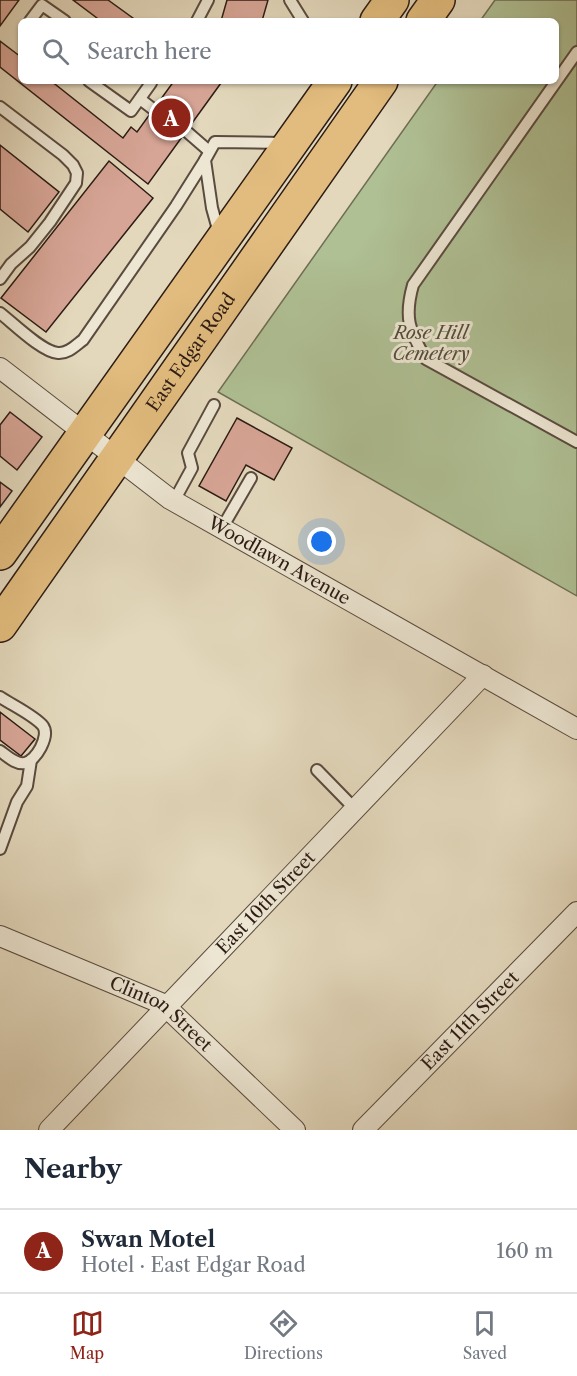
<!DOCTYPE html>
<meta charset="utf-8">
<style>
body{margin:0;font-family:"Libre Caslon Text",serif;background:#f2f2f3;color:#1f2937}
.you{position:absolute;left:322px;top:542px;width:21px;height:21px;margin:-15px;border:4px solid #fff;border-radius:50%;background:#1a73e8;box-shadow:0 0 0 9px #1a73e833}
.badge{display:grid;place-items:center;width:39px;height:39px;border-radius:50%;background:#8f2418;color:#fff;font-size:20px;font-weight:700}
.pin{position:absolute;translate:-50% -50%;border:3px solid #fff;box-shadow:0 2px 6px #0006}
.list{margin:0;padding:0;list-style:none}
h2{display:flex;justify-content:space-between;align-items:center;height:78px;margin:0;padding:0 24px;font-size:26px}
h2 small{font-size:20px;font-weight:400;color:#747a83}
.list li{display:grid;grid-template-columns:39px 1fr auto;gap:18px;align-items:center;box-sizing:border-box;height:84px;padding:0 24px;border-top:2px solid #e0e1e3}
.list b{display:block;font-size:22px;white-space:nowrap}
.list p{margin:0;font-size:20px;white-space:nowrap;color:#747a83}
.list em{font-size:20px;font-style:normal;color:#747a83}
.icon{flex:none;width:33px;height:33px;fill:none;stroke:currentColor;stroke-width:2;stroke-linecap:round;stroke-linejoin:round}
.map{position:relative;flex:none;width:577px;height:1130px;overflow:hidden}
.search{position:absolute;background:#fff;box-shadow:0 2px 4px #0004;left:18px;right:18px;top:18px;height:66px;display:flex;align-items:center;gap:15px;box-sizing:border-box;padding:0 21px;border-radius:9px;color:#747a83;font-size:22px}
.sheet{height:162px;background:#fff}
nav{display:flex;justify-content:space-around;align-items:center;box-sizing:border-box;height:84px;border-top:2px solid #e0e1e3;background:#fff;font-size:16px;color:#747a83}
nav a{display:grid;justify-items:center;gap:3px}
nav .on{color:#8f2418}
.map>svg:first-child{display:block}
.green{fill:#afc094;stroke:#6e6e54;stroke-width:1.5}
.building{fill:#d7a596;stroke:#2c1c15;stroke-width:1.5}
.lines{fill:none;stroke-linecap:round;stroke-linejoin:round}
.service-casing{stroke:#5a4b3f;stroke-width:14}
.minor-casing{stroke:#5a4b3f;stroke-width:22}
.trunk-casing{stroke:#2c1c15;stroke-width:36}
.service{stroke:#ede6d3;stroke-width:10}
.minor{stroke:#ede6d3;stroke-width:20}
.trunk{stroke:#e2bc7e;stroke-width:33}
.labels{text-anchor:middle;dominant-baseline:central;stroke-width:6;stroke-linejoin:round;paint-order:stroke}
.park-label{font-size:18px;font-style:italic;fill:#534d3b;stroke:#ede6d3}
.street-label{font-size:18px;fill:#2c1c15;stroke:#ede6d3}
</style>
<div class="map">
<svg width="577" height="1130" viewBox="0 0 577 1130">
<rect width="100%" height="100%" fill="#e3d8bc"/>
<filter id="stains"><feTurbulence type="fractalNoise" baseFrequency=".00333" numOctaves="4"/><feColorMatrix values="0 0 0 0 .2 0 0 0 0 .09 0 0 0 0 .02 0 0 0 .5 -.17"/></filter>
<radialGradient id="worn" r=".72"><stop offset=".6" stop-color="#630" stop-opacity="0"/><stop offset="1" stop-color="#630" stop-opacity=".3"/></radialGradient>
<polygon class="green" points="495,0 577,0 577,596 218,392 438,81 556,81 556,21 480,21"/>
<g class="building">
<polygon points="0,0 19,0 0,26"/>
<polygon points="73,0 108,0 137,21 101,21"/>
<polygon points="227,0 268,0 262,21 221,21"/>
<polygon points="0,41 21,57 21,81 51,81 123,138 131,127 137,132 174,81 219,81 221,83 148,184 0,67"/>
<polygon points="0,145 59,192 28,232 0,209"/>
<polygon points="109,161 153,198 46,332 1,298"/>
<polygon points="10,412 42,437 17,470 0,456 0,425"/>
<polygon points="237,418 292,448 274,480 246,465 226,501 199,486"/>
<polygon points="0,482 12,491 0,507"/>
<polygon points="0,712 35,739 21,756 0,740"/>
</g>
<g class="lines">
<defs>
<g id="service">
<polyline points="290,0 303,21"/>
<polyline points="30,21 42,5 65,21"/>
<polyline points="197,21 208,0"/>
<path d="M577 52 413 285C404 317 409 331 426 359L577 442"/>
<polyline points="89,81 131,111 151,83 149,81"/>
<polyline points="140,99 153,109"/>
<polyline points="0,107 63,155 73,165 77,173 76,183 50,222 30,247 11,264 0,279"/>
<polyline points="186,131 209,151"/>
<polyline points="219,233 212,208 205,160 215,142 284,143"/>
<path d="M0 313C13 323 42 352 58 353 68 354 76 345 83 340L176 206 205 160"/>
<polyline points="174,501 192,468 188,453 214,405"/>
<polyline points="222,528 251,478"/>
<path d="M0 697C12 705 35 716 43 726 50 736 36 761 25 763 16 765 7 756 0 751"/>
<polyline points="317,770 355,809"/>
<polyline points="0,849 17,802 27,786 31,760"/>
</g>
<g id="minor">
<path id="s1" d="M0 368 170 499 577 729"/>
<path id="s2" d="M0 936 163 1004 295 1130"/>
<path id="s3" d="M49 1130 483 675"/>
<path id="s4" d="M363 1130 577 912"/>
</g>
<g id="trunk">
<polyline points="377,21 392,0"/>
<polyline points="423,21 438,0"/>
<polyline points="0,553 335,81"/>
<path id="s5" d="M0 625 381 81"/>
</g>
</defs>
<use href="#service" class="service-casing"/>
<use href="#minor" class="minor-casing"/>
<use href="#trunk" class="trunk-casing"/>
<use href="#service" class="service"/>
<use href="#minor" class="minor"/>
<use href="#trunk" class="trunk"/>
</g>
<g class="labels">
<g class="park-label">
<text x="431" y="333">Rose Hill<tspan x="431" dy="21">Cemetery</tspan></text>
</g>
<g class="street-label">
<text stroke="none"><textPath href="#s5" startOffset="333">East Edgar Road</textPath></text>
<text stroke="none"><textPath href="#s1" startOffset="340">Woodlawn Avenue</textPath></text>
<text stroke="none"><textPath href="#s3" startOffset="314">East 10th Street</textPath></text>
<text stroke="none"><textPath href="#s2" startOffset="180">Clinton Street</textPath></text>
<text stroke="none"><textPath href="#s4" startOffset="153">East 11th Street</textPath></text>
</g>
</g>
<rect width="100%" height="100%" filter="url(#stains)"/>
<rect width="100%" height="100%" fill="url(#worn)"/>
</svg>
<div class="you"></div>
<div class="pin badge" style="left:171px;top:118px">A</div>
<div class="search"><svg class="icon" aria-label="search" viewBox="0 0 24 24"><circle cx="10" cy="10" r="6"/><path d="M15 15l6 6"/></svg>Search here</div>
</div>
<section class="sheet">
<h2>Nearby<small></small></h2>
<ul class="list">
<li><span class="badge">A</span><div><b>Swan Motel</b><p>Hotel · East Edgar Road</p></div><em>160 m</em></li>
</ul>
</section>
<nav>
<a class="on"><svg class="icon" aria-label="map" viewBox="0 0 24 24"><path d="M3 6l6-2 6 2 6-2v14l-6 2-6-2-6 2zM9 4v14M15 6v14"/></svg>Map</a>
<a><svg class="icon" aria-label="directions" viewBox="0 0 24 24"><path d="M12 3l9 9-9 9-9-9zM9 14v-3h6M13 9l2 2-2 2"/></svg>Directions</a>
<a><svg class="icon" aria-label="saved" viewBox="0 0 24 24"><path d="M7 4h10v16l-5-4-5 4z"/></svg>Saved</a>
</nav>
